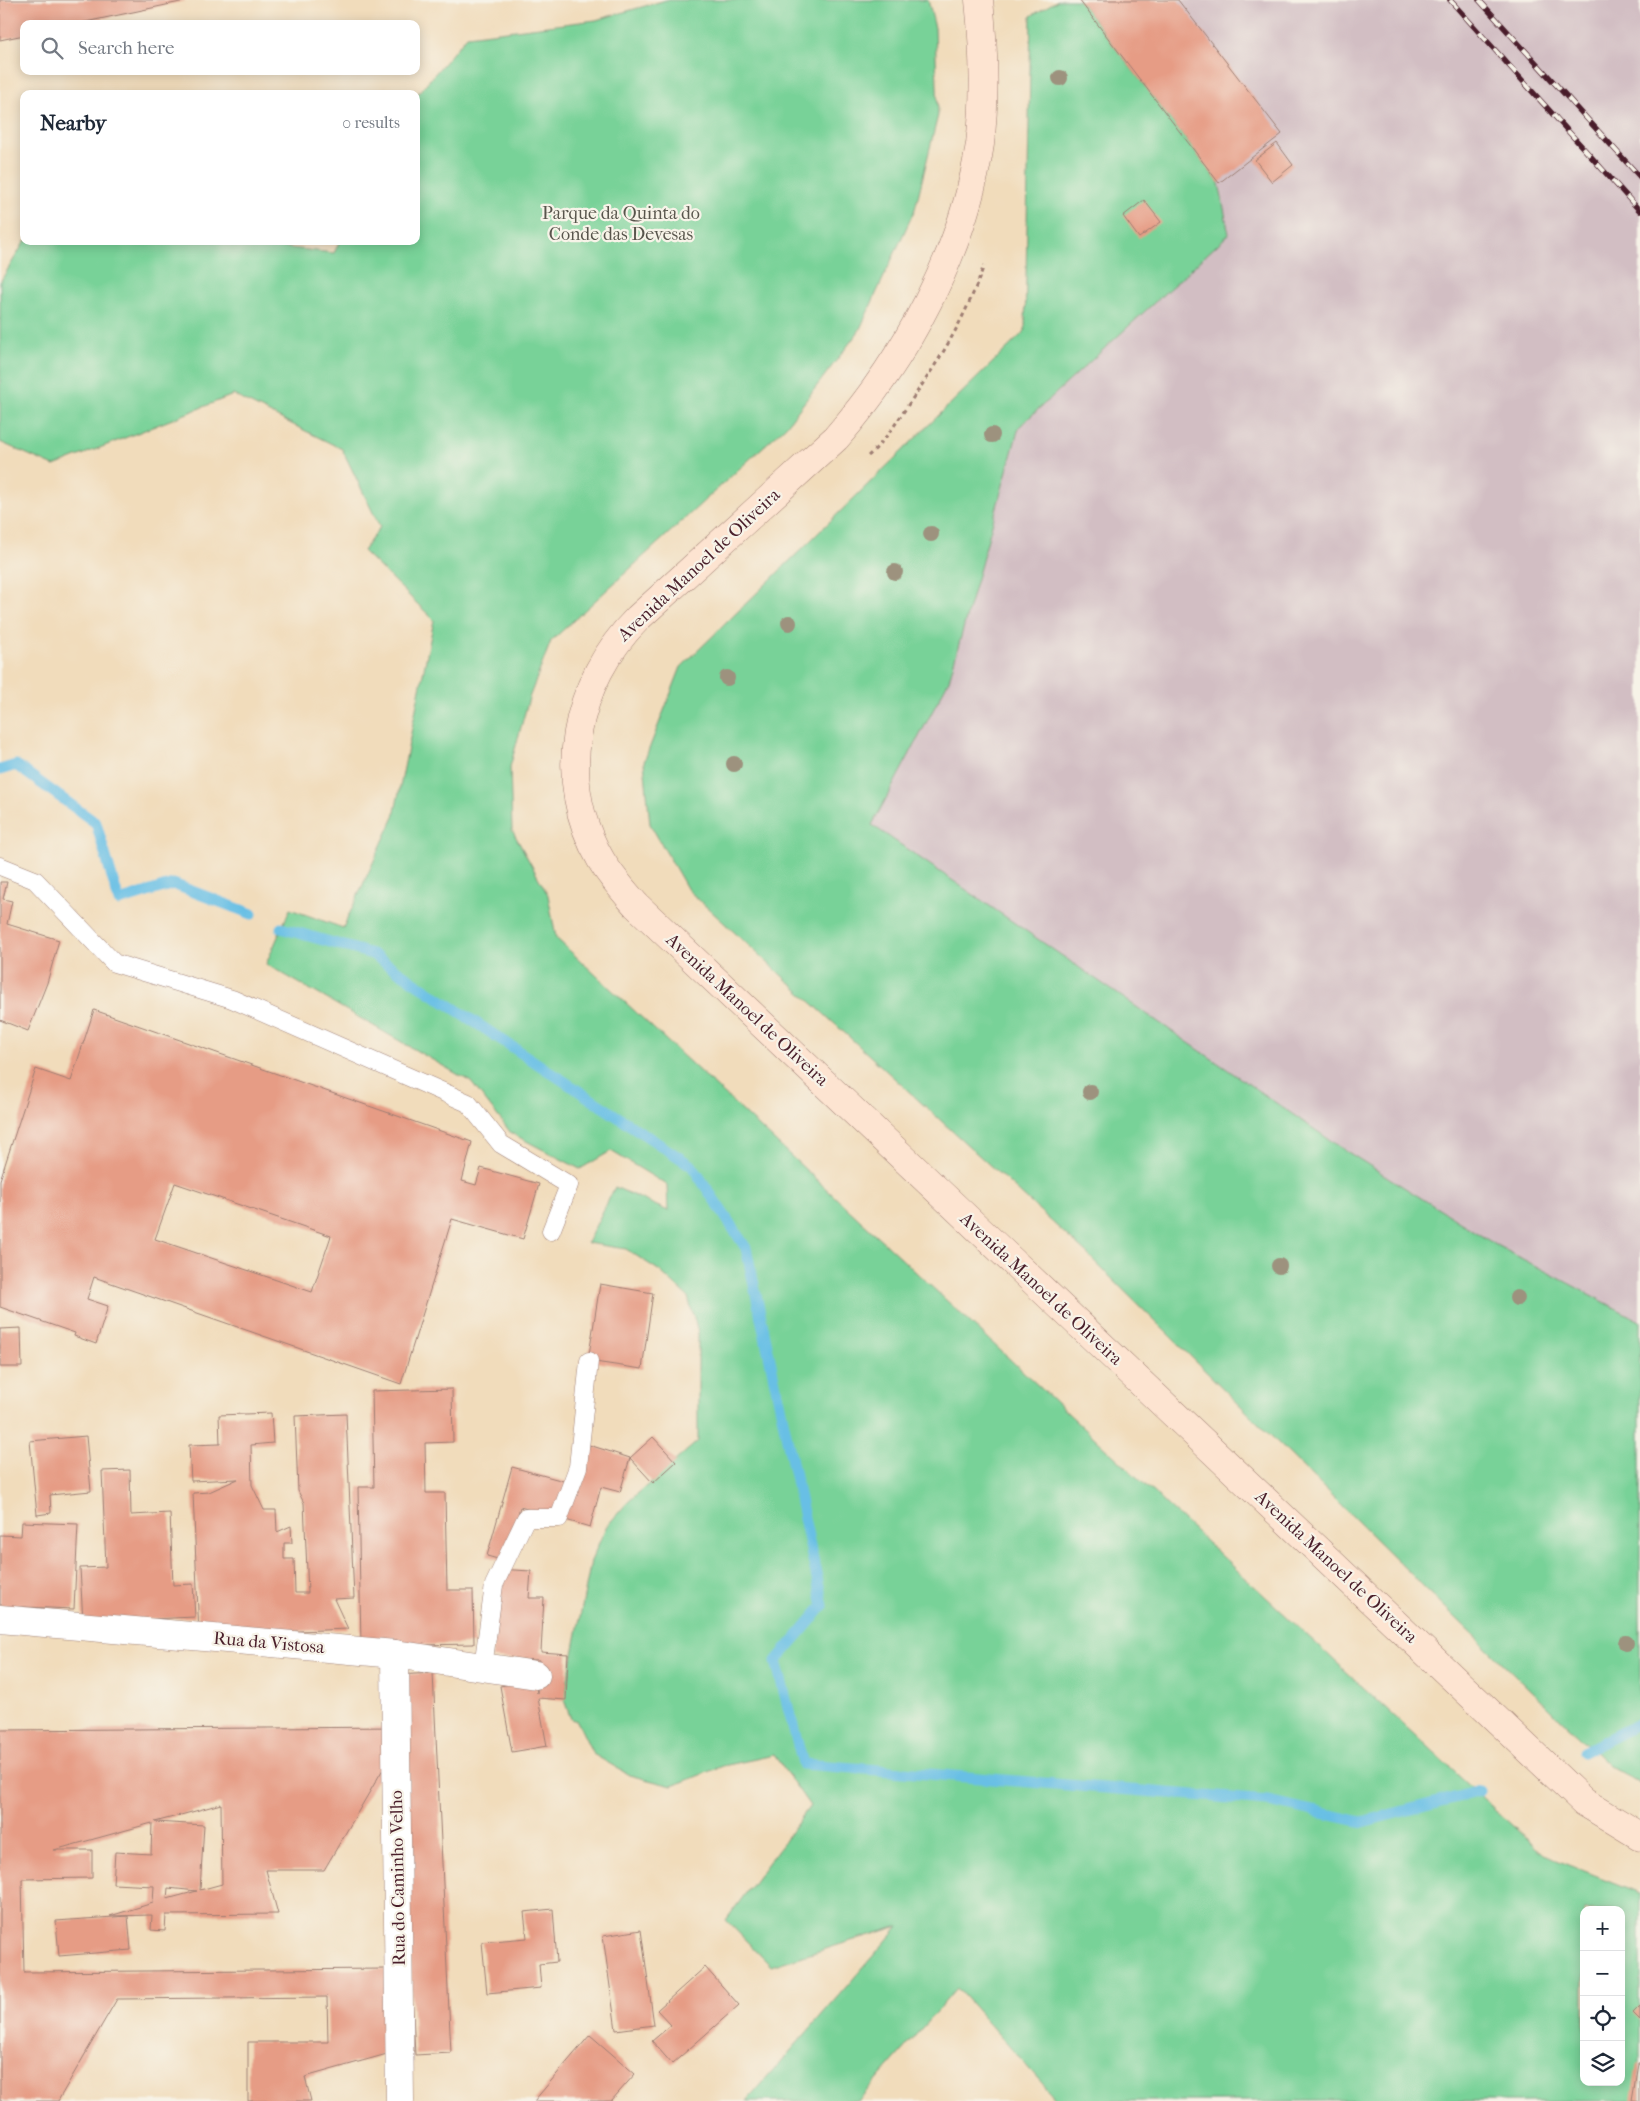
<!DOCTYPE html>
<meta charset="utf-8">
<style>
body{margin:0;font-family:"IM FELL French Canon",serif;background:#f6f6f7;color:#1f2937}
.controls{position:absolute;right:15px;bottom:15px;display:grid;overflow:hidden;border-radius:10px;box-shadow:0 2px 12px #0003}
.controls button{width:45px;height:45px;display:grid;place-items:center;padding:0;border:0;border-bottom:1px solid #e0e1e3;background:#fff;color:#1f2937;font:25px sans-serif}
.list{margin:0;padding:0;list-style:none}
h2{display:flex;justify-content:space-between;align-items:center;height:65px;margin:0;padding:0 20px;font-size:21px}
h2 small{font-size:16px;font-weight:400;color:#747a83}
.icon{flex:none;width:28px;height:28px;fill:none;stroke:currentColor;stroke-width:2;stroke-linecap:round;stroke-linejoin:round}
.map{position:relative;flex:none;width:1640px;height:2101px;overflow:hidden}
.search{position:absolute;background:#fff;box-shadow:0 2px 12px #0003;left:20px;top:20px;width:400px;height:55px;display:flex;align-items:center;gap:12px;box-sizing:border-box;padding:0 18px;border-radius:10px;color:#747a83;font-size:19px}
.panel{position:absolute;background:#fff;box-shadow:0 2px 12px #0003;left:20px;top:90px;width:400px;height:155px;border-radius:10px}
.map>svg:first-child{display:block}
.industrial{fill:#d2bec3}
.green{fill:#78d298;stroke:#617862;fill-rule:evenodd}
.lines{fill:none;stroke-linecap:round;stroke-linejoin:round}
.stream{stroke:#68bfe5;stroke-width:11}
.building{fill:#e69c85;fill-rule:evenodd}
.service-casing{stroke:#9e7e73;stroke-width:19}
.minor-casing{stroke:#9e7e73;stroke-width:29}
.secondary-casing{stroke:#9e7e73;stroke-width:29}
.path{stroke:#9e7e73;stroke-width:3;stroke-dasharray:4 4;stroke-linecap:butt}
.service{stroke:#fff;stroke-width:18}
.minor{stroke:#fff;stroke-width:28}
.secondary{stroke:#fde4d1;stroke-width:28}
.rail-casing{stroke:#4a1f2b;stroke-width:5.5}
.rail{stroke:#f7f3e8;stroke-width:4;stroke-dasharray:11;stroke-linecap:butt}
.tree{fill:#9d927e}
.labels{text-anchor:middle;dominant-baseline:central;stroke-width:4.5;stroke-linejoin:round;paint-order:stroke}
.park-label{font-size:18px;fill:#58554c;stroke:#f7f3e8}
.street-label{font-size:18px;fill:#4a1f2b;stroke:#f7f3e8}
</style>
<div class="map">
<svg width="1640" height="2101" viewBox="0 0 1640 2101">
<rect width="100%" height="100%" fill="#f7f3e8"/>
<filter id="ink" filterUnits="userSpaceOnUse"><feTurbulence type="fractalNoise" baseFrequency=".02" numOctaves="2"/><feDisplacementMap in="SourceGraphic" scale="10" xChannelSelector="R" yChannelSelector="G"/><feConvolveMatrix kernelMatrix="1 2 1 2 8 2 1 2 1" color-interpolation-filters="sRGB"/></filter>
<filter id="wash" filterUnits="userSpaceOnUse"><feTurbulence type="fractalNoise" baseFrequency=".0096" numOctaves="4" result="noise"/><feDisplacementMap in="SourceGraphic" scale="20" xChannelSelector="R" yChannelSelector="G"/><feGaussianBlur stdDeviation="1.12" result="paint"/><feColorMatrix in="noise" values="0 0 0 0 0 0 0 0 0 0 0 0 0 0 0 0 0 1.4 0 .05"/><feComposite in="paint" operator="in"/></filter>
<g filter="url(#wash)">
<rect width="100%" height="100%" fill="#f1dcbb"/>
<polygon class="industrial" points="1079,0 1640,0 1640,1321 1496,1245 1343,1149 871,825 949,680 1019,427 1229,234 1219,183"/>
<g class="green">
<path d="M666 0H928L935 28 938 115 915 209 859 331 786 426 551 641 529 698 510 767 512 830 548 895 556 938 1544 1855 1640 1893V2101H1058L957 1988 858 2101H747L899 1926 771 1966 726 1920 810 1806 774 1755 723 1766 672 1786 629 1775 593 1754 577 1721 571 1719 564 1700 591 1561 606 1527 628 1502 698 1441V1332L688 1297 660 1271 626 1249 587 1243 615 1187 668 1211 667 1185 611 1151 580 1169 511 1133 471 1082 266 964 290 909 343 928 394 817 434 620 363 551 380 527 342 449 233 395 54 466 0 442V282L25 241H230L334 253 340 241H416V96L467 36 596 20ZM1584 1910H1621V2082H1584Z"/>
<polygon points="1058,0 1079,0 1219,183 1229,234 1019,427 949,680 872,825 1343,1149 1496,1245 1640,1321 1640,1783 1609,1766 1421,1584 1086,1253 688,890 650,824 644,762 681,667 1025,331 1031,16"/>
</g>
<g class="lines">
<g class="stream">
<polyline points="0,770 16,765 96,823 119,901 173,884 252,914"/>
<polyline points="281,928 372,954 692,1166 746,1248 823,1606 776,1661 803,1764 1268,1801 1362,1822 1480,1791"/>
<polyline points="1583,1752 1640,1723"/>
</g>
</g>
<g id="blocks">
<g class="building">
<polygon points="0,0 185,0 185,1 76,24 24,24 24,35 0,40"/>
<polygon points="1079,0 1178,0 1282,134 1219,183"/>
<polygon points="1277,143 1293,165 1272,182 1255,160"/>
<polygon points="1144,200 1161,222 1139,238 1123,216"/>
<polygon points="0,882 7,882 3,899 12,901 7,924 59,940 47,983 28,1031 0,1020"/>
<path d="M94 1010 472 1142 462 1181 476 1185 481 1168 539 1184 523 1239 452 1219 401 1384 94 1277 87 1299 108 1306 96 1344 74 1336 75 1333 0 1307V1180L36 1069 71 1081ZM175 1183 331 1236 312 1292 155 1239Z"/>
<polygon points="600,1284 653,1293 642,1369 588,1361"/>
<polygon points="21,1328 22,1367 0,1367 0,1329"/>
<polygon points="452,1389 453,1442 425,1443 426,1493 445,1493 447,1590 473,1590 474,1644 361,1646 358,1487 374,1487 372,1391"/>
<polygon points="271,1413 273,1443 251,1445 252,1485 264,1510 276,1510 277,1532 291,1526 292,1543 284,1543 284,1559 294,1559 295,1593 308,1593 304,1503 298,1491 295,1416 346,1414 354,1598 334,1599 348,1629 199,1635 193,1493 209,1492 238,1479 191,1481 189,1445 220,1444 219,1415"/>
<polygon points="86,1436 91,1491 50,1495 51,1513 37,1515 30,1441"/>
<polygon points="653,1437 676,1462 653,1483 630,1458 620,1492 601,1487 590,1527 520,1507 505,1561 487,1556 512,1467 575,1484 586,1444 630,1458"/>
<polygon points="130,1470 131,1515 170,1513 173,1585 193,1584 195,1617 83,1622 80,1568 106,1567 102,1471"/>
<polygon points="22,1522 78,1524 74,1609 0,1606 0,1535 21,1536"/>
<polygon points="497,1569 531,1571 529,1598 544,1598 541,1652 568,1654 566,1700 538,1698 547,1746 512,1752 500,1686 535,1680 537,1693 539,1660 492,1658"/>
<path d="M433 1673 451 2053 415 2055 400 1740 324 1870H266L278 1914 166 1915 165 1931 151 1930 152 1915 110 1916 153 1903 154 1886 113 1884 115 1852 151 1854 152 1823 54 1850H92V1878L22 1879 24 1972 386 1969 387 2054 305 2077 311 2101H248V2042H328L327 1997 117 1999 58 2101H0V1730L400 1727 397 1675ZM221 1804 222 1884 200 1890 204 1825 155 1822ZM168 1888 197 1891 167 1899Z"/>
<polygon points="553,1909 557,1962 539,1964 541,1988 487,1993 482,1942 527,1938 524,1912"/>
<polygon points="128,1916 131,1950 59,1956 56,1921"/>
<polygon points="641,1930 654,2025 616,2030 603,1936"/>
<polygon points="705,1967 739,2005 672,2064 652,2041 671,2025 657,2010"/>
<polygon points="1640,2006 1640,2020 1633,2013"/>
<polygon points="590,2035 635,2074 611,2101 534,2101"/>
<polygon points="1638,2064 1640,2064 1640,2101 1632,2100"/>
</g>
</g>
</g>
<g filter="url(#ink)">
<use href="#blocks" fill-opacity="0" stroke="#9e7e73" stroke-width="1"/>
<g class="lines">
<defs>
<g id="service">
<polyline points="0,866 35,880 114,963 232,999 468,1103 501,1144 569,1185 551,1231"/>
<polyline points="483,1667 494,1585 526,1518 559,1518 578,1467 589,1361"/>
</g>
<g id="minor">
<polyline points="0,1619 395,1654 536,1675"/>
<polyline points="395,1654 400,2101"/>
</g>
<path id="secondary" d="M979 0C984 48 986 96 980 144 964 251 906 358 836 438L638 618C574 682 554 780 601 860 611 877 624 891 636 905L1584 1802 1640 1836"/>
</defs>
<use href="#service" class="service-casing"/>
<use href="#minor" class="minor-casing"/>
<use href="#secondary" class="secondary-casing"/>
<path class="path" d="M868 456C885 441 897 422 910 402 942 357 966 317 984 265"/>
<use href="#service" class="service"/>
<use href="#minor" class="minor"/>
<use href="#secondary" class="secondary"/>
<defs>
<g id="rail">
<polyline points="1450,0 1640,211"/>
<polyline points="1479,0 1640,177"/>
</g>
</defs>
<use href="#rail" class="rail-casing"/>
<use href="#rail" class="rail"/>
</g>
<g class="tree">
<circle cx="1060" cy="78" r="8"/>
<circle cx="992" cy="435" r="8"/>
<circle cx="931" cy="534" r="8"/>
<circle cx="895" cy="572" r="8"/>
<circle cx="789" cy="623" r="8"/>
<circle cx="727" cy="678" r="8"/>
<circle cx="734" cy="764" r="8"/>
<circle cx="1090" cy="1092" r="8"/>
<circle cx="1279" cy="1266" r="8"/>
<circle cx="1517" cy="1298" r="8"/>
<circle cx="1626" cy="1643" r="8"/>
</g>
</g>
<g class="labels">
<g class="park-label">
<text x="621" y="213">Parque da Quinta do<tspan x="621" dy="21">Conde das Devesas</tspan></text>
</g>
<g class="street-label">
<text transform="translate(699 565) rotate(-43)">Avenida Manoel de Oliveira</text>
<text transform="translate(747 1010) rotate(43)">Avenida Manoel de Oliveira</text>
<text transform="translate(1041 1289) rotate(43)">Avenida Manoel de Oliveira</text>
<text transform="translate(1336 1567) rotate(43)">Avenida Manoel de Oliveira</text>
<text transform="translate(269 1643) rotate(5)">Rua da Vistosa</text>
<text transform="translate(398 1878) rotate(-91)">Rua do Caminho Velho</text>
</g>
</g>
</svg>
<div class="controls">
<button>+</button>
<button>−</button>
<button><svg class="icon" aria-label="locate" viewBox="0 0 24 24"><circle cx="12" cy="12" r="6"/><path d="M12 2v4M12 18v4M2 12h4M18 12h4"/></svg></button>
<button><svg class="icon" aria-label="layers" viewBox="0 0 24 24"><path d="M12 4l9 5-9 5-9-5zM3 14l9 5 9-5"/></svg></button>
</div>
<div class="search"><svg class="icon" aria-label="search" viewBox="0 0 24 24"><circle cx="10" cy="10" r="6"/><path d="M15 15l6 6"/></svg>Search here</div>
<section class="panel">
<h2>Nearby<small>0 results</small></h2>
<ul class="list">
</ul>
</section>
</div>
